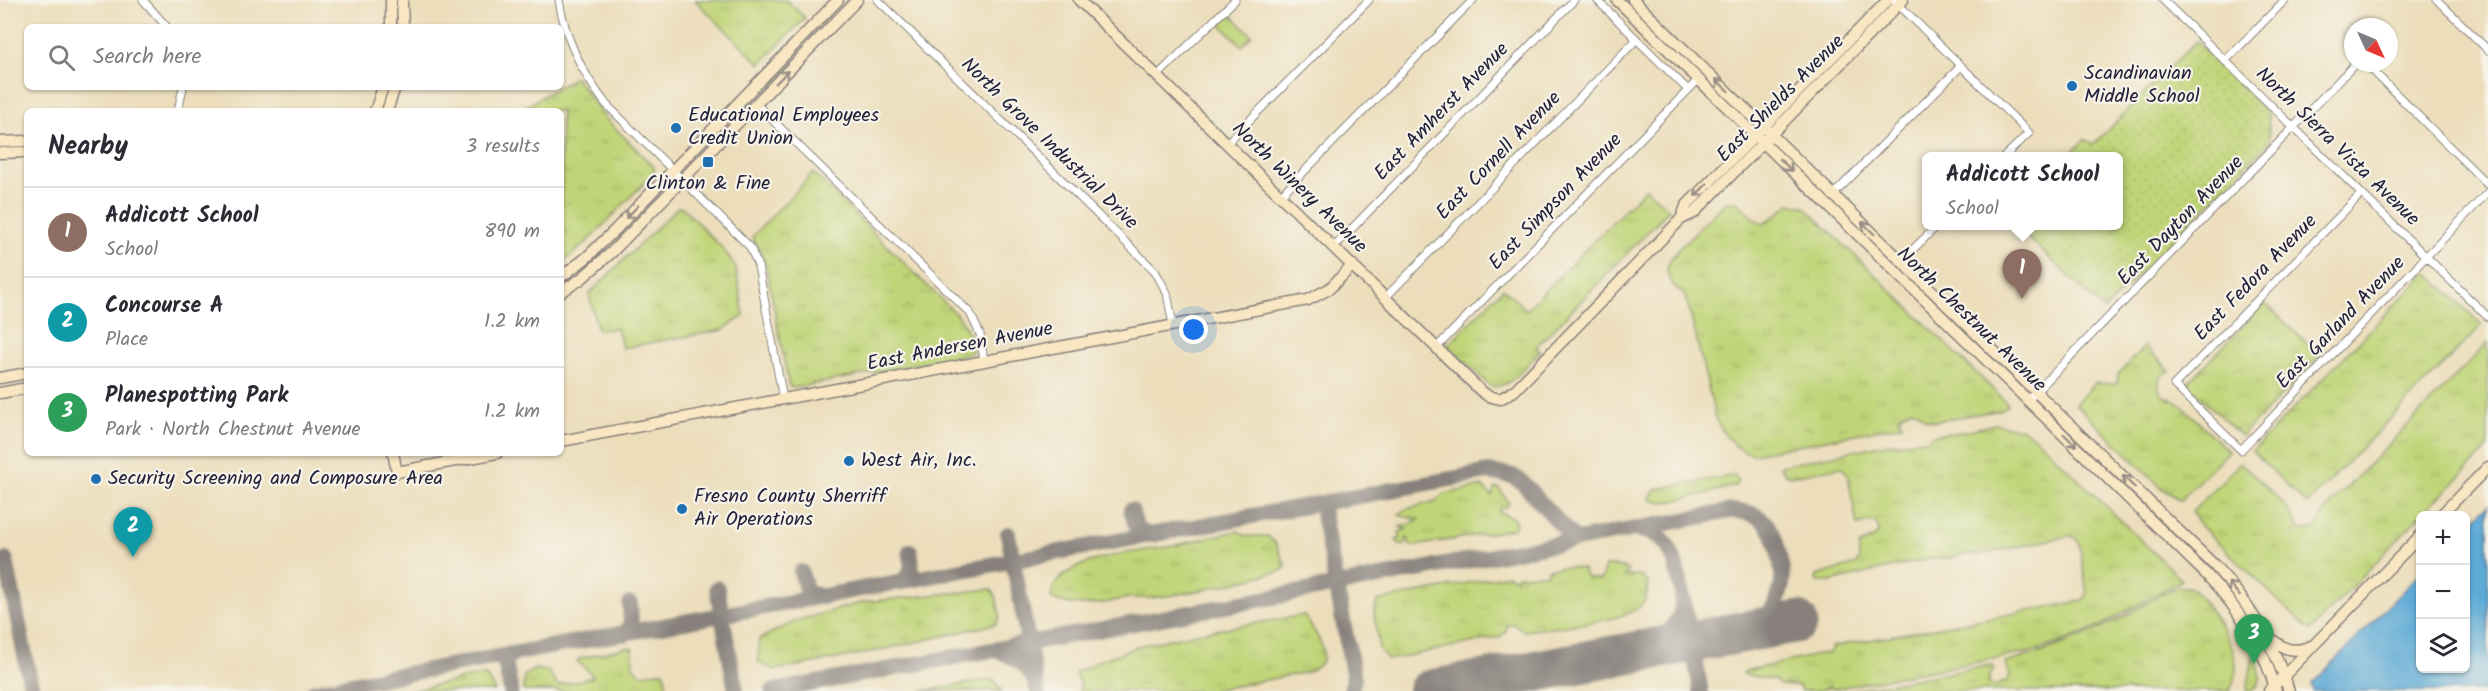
<!DOCTYPE html>
<meta charset="utf-8">
<style>
body{margin:0;font-family:Kalam,sans-serif;background:#f2f2f3;color:#2b2b33}
.controls{position:absolute;right:18px;bottom:18px;display:grid;overflow:hidden;border-radius:9px;box-shadow:0 2px 4px #0004}
.controls button{width:54px;height:54px;display:grid;place-items:center;padding:0;border:0;border-bottom:2px solid #e1e1e2;background:#fff;color:#2b2b33;font:30px sans-serif}
.compass{position:absolute;left:2344px;top:18px;width:54px;height:54px;border-radius:50%;background:#fff;box-shadow:0 2px 4px #0004;rotate:134deg}
.you{position:absolute;left:1194px;top:330px;width:21px;height:21px;margin:-15px;border:4px solid #fff;border-radius:50%;background:#1a73e8;box-shadow:0 0 0 9px #1a73e833}
.badge{display:grid;place-items:center;width:39px;height:39px;border-radius:50%;background:#1f6fb2;color:#fff;font-size:20px;font-weight:700}
.pin{position:absolute;translate:-50% -50px;filter:drop-shadow(0 2px 3px #0008)}
.pin::after{content:'';position:absolute;top:32px;width:21px;height:18px;background:inherit;clip-path:polygon(0 0,100% 0,50% 100%)}
.popup{position:absolute;left:1922px;top:152px;width:201px;height:78px;box-sizing:border-box;display:grid;place-content:center;border-radius:9px;background:#fff;filter:drop-shadow(0 2px 4px #0005);font-size:20px;white-space:nowrap;color:#7c7c81}
.popup b{font-size:22px;color:#2b2b33}
.popup::after{content:'';position:absolute;left:50%;top:100%;margin-left:-12px;border:12px solid transparent;border-top-color:#fff}
.list{margin:0;padding:0;list-style:none}
h2{display:flex;justify-content:space-between;align-items:center;height:78px;margin:0;padding:0 24px;font-size:26px}
h2 small{font-size:20px;font-weight:400;color:#7c7c81}
.list li{display:grid;grid-template-columns:39px 1fr auto;gap:18px;align-items:center;box-sizing:border-box;height:90px;padding:0 24px;border-top:2px solid #e1e1e2}
.list b{display:block;font-size:22px;white-space:nowrap}
.list p{margin:0;font-size:20px;white-space:nowrap;color:#7c7c81}
.list em{font-size:20px;font-style:normal;color:#7c7c81}
.icon{flex:none;width:33px;height:33px;fill:none;stroke:currentColor;stroke-width:2;stroke-linecap:round;stroke-linejoin:round}
.map{position:relative;flex:none;width:2488px;height:691px;overflow:hidden}
.search{position:absolute;background:#fff;box-shadow:0 2px 4px #0004;left:24px;top:24px;width:540px;height:66px;display:flex;align-items:center;gap:15px;box-sizing:border-box;padding:0 21px;border-radius:9px;color:#7c7c81;font-size:22px}
.panel{position:absolute;background:#fff;box-shadow:0 2px 4px #0004;left:24px;top:108px;width:540px;height:348px;border-radius:9px}
.map>svg:first-child{display:block}
.grass{fill:url(#grass-tufts);stroke:#717b59;stroke-width:1.5}
.park{fill:url(#park-dots);stroke:#717b59;stroke-width:1.5}
.water{fill:#5daad6;stroke:#406688;stroke-width:1.5}
.lines{fill:none;stroke-linecap:round;stroke-linejoin:round}
.taxiway{stroke:#87807b;stroke-width:16}
.runway{stroke:#87807b;stroke-width:42}
.street-casing{stroke:#87807b;stroke-width:9}
.secondary-casing{stroke:#87807b;stroke-width:13}
.street{stroke:#fff;stroke-width:7}
.secondary{stroke:#f9e7c3;stroke-width:10}
.oneway{stroke:#988e86}
.poi-dot{fill:#1f6fb2;stroke:#f7f3e8;stroke-width:2}
.labels{text-anchor:middle;dominant-baseline:central;stroke-width:4.5;stroke-linejoin:round;paint-order:stroke}
.poi-label{font-size:20px;fill:#22223b;stroke:#f7f3e8;text-anchor:start}
.street-label{font-size:20px;fill:#22223b;stroke:#f7f3e8}
</style>
<div class="map">
<svg width="2488" height="691" viewBox="0 0 2488 691">
<defs>
<pattern id="grass-tufts" width="24" height="20" patternUnits="userSpaceOnUse" patternTransform="scale(1.5)"><rect width="24" height="20" fill="#c0d477"/><path d="M3 7l-1-3M5 7V3M7 7l1-3M15 17l-1-3M17 17v-4M19 17l1-3" fill="none" stroke="#a5b668"/></pattern>
<pattern id="park-dots" width="8" height="8" patternUnits="userSpaceOnUse" patternTransform="scale(1.5)"><rect width="8" height="8" fill="#c0d477"/><path d="M2 2h.1M6 6h.1" fill="none" stroke="#a5b668" stroke-width="1.8" stroke-linecap="round"/></pattern>
</defs>
<rect width="100%" height="100%" fill="#f7f3e8"/>
<filter id="ink" filterUnits="userSpaceOnUse"><feTurbulence type="fractalNoise" baseFrequency=".0167" numOctaves="2"/><feDisplacementMap in="SourceGraphic" scale="12" xChannelSelector="R" yChannelSelector="G"/><feConvolveMatrix kernelMatrix="1 2 1 2 8 2 1 2 1" color-interpolation-filters="sRGB"/></filter>
<filter id="wash" filterUnits="userSpaceOnUse"><feTurbulence type="fractalNoise" baseFrequency=".008" numOctaves="4" result="noise"/><feDisplacementMap in="SourceGraphic" scale="24" xChannelSelector="R" yChannelSelector="G"/><feGaussianBlur stdDeviation="1.35" result="paint"/><feColorMatrix in="noise" values="0 0 0 0 0 0 0 0 0 0 0 0 0 0 0 0 0 1.4 0 .05"/><feComposite in="paint" operator="in"/></filter>
<g filter="url(#wash)">
<rect width="100%" height="100%" fill="#ecdebb"/>
<g class="grass">
<polygon points="695,0 786,0 805,18 760,64"/>
<polygon points="1230,14 1252,35 1242,46 1220,24"/>
<polygon points="575,77 607,120 654,167 654,173 588,241 561,264 561,247 564,245 561,243 561,111 518,111"/>
<polygon points="813,173 959,317 968,332 972,351 969,354 794,388 789,386 766,266 760,251 752,237"/>
<path d="M1646 188 1669 210 1536 347 1540 351C1526 365 1511 390 1490 386L1448 345 1503 288 1526 310Z"/>
<path d="M1726 202H1737L1754 219 1764 224 1790 204 1804 206 2006 402 2007 406 2000 410 1935 421 1925 419 1919 412 1912 409 1905 412 1899 418 1902 425 1754 454C1736 452 1724 435 1716 420L1689 308 1684 295 1672 284 1668 275 1667 267 1671 259 1684 243Z"/>
<polygon points="678,207 682,207 722,248 735,265 744,316 723,330 622,348 617,328 598,330 597,328 589,294"/>
<polygon points="2427,272 2482,325 2307,504 2252,451"/>
<polygon points="2265,303 2320,356 2241,436 2187,384"/>
<path d="M2488 343V449L2420 516 2310 631 2202 527 2192 512 2240 463C2256 478 2277 494 2290 512 2295 520 2295 531 2308 530 2320 529 2319 518 2325 510Z"/>
<path d="M2145 346 2170 371C2159 375 2156 384 2161 394L2178 402 2228 451 2180 500 2163 489 2075 404 2095 383 2117 384 2118 374Z"/>
<path d="M1995 424 2023 429 2038 440 2182 580 2100 626 2065 641 2031 652 1833 689 1830 687 1818 691H1801L1799 686 1779 685 1775 680 1743 674 1745 671 1831 652V647L2082 601 2087 595 2079 542 2075 537 2068 536 1979 555C1960 551 1950 562 1931 558L1830 582H1817L1816 576 1856 564 1859 559V546L1878 535V527L1874 521 1857 525 1848 475 1842 467 1791 476 1786 475 1780 466 1886 444 1927 440 1933 435 1962 432Z"/>
<path d="M1735 475 1738 482 1735 486C1712 491 1674 505 1652 501L1650 497 1656 489Z"/>
<polygon points="1482,486 1492,496 1495,488 1499,488 1509,503 1507,507 1500,508 1499,512 1514,518 1516,525 1513,529 1415,546 1411,546 1407,538 1405,545 1400,545 1396,540 1401,538 1399,532 1407,529 1400,527 1419,520 1399,515 1404,510 1435,501 1445,494"/>
<path d="M1237 531 1246 536H1268L1276 544 1286 567 1281 571C1238 582 1194 594 1150 598 1142 599 1134 597 1127 598 1100 604 1078 610 1051 598 1054 557 1137 552 1168 547 1191 542 1214 536 1237 531Z"/>
<path d="M1605 566H1617L1628 570 1625 576 1640 575 1648 583C1647 592 1646 602 1638 608 1621 622 1548 628 1524 631L1514 624 1507 625 1506 632 1499 637 1388 660 1379 649 1374 614 1377 601 1508 575 1516 579 1517 575 1546 574 1548 569 1567 567 1583 569 1587 578 1601 580Z"/>
<path d="M2177 587H2189L2196 591C2215 618 2251 657 2229 691H1850L1991 665 1995 668 1991 673 1988 683 1995 686 2007 680 2010 676 2005 663C2045 652 2082 638 2119 619 2139 609 2156 595 2177 587Z"/>
<polygon points="991,589 996,596 1000,616 996,624 862,654 775,670 758,662 759,639 796,621 864,602"/>
<path d="M1304 615C1311 626 1331 651 1320 664 1317 667 1311 670 1307 672L1209 691H1079L1081 685 1075 673 1100 660 1133 649 1134 647 1197 633Z"/>
<path d="M626 647 632 648 633 667 641 674 664 671 667 688 654 691H523L524 676 535 669 548 671 558 686 593 677C589 670 582 667 577 661L579 659Z"/>
<polygon points="480,675 487,677 495,691 411,691"/>
<polygon points="993,679 1002,691 922,691"/>
</g>
<g class="park">
<polygon points="2196,41 2268,113 2270,142 2104,310 2016,226 2118,226 2118,156 2068,156 2085,139 2093,145"/>
<path d="M2253 655C2260 671 2266 677 2252 691H2247Z"/>
</g>
<polygon class="water" points="2488,505 2488,691 2313,691 2312,684 2420,573 2420,668 2466,668 2466,528"/>
<g class="lines">
<g class="taxiway">
<polyline points="1321,504 1354,679 1351,691"/>
<polyline points="1131,510 1137,529 1146,534 1154,535"/>
<polyline points="1008,534 1035,678"/>
<polyline points="6,560 32,691"/>
<polyline points="801,572 807,592 823,597"/>
<path d="M899 583C913 576 913 565 910 551"/>
<polyline points="717,588 736,691"/>
<polyline points="1684,602 1701,691"/>
<polyline points="625,634 631,624 630,604"/>
<path d="M995 650C1017 656 1033 668 1038 691"/>
<path d="M1637 652C1654 643 1675 632 1681 612 1684 601 1682 589 1679 579 1674 554 1667 532 1638 530"/>
<polyline points="504,656 511,691"/>
<polyline points="314,691 1488,472 1513,476 1522,482 1575,540"/>
<path d="M773 691 1731 511C1765 510 1775 530 1780 560 1782 570 1784 579 1781 588 1777 605 1766 619 1754 630"/>
</g>
<polyline class="runway" points="1429,691 1797,622"/>
</g>
</g>
<g filter="url(#ink)">
<g class="lines">
<defs>
<g id="street">
<polyline points="143,0 167,27"/>
<path d="M559 0C565 39 582 73 606 104L750 247 758 266 783 399"/>
<polyline points="878,0 1155,271 1167,293 1173,325"/>
<polyline points="1597,0 1688,90"/>
<polyline points="1894,0 2029,133 2005,156"/>
<polyline points="2163,0 2488,317"/>
<polyline points="2437,0 2488,50"/>
<polyline points="2225,61 2285,0"/>
<polyline points="2365,63 2488,185"/>
<polyline points="1157,76 1235,0"/>
<polyline points="756,104 970,313 980,334 984,361"/>
<polyline points="178,111 183,87"/>
<polyline points="1227,143 1369,0"/>
<polyline points="2361,194 2174,385 2241,450 2488,192"/>
<polyline points="1281,195 1473,0"/>
<polyline points="1832,196 1961,66"/>
<polyline points="1334,247 1574,0"/>
<polyline points="1900,262 1937,226"/>
<polyline points="1386,297 1637,39"/>
<polyline points="1437,347 1699,79"/>
<polyline points="2028,400 2356,63"/>
</g>
<g id="secondary">
<polyline points="391,0 391,27"/>
<polyline points="402,0 403,27"/>
<polyline points="1079,0 1481,391 1488,396 1500,399 1514,391 1681,219 1694,213 1903,0"/>
<path d="M1617 0 2206 574C2237 607 2264 647 2276 691"/>
<path d="M1633 0 2215 566C2248 602 2274 644 2289 691"/>
<polyline points="375,111 383,87"/>
<polyline points="387,111 395,87"/>
<polyline points="0,142 27,141"/>
<polyline points="0,153 27,152"/>
<polyline points="1681,219 1686,206 1888,0"/>
<polyline points="561,277 586,258 615,230 838,0"/>
<polyline points="561,292 581,279 612,252 857,0"/>
<polyline points="0,378 27,373"/>
<polyline points="0,393 27,388"/>
<polyline points="561,441 1308,300 1329,289 1353,265"/>
<polyline points="393,453 397,472 497,453"/>
<polyline points="2440,516 2488,467"/>
<path d="M2269 637C2283 649 2292 654 2311 646"/>
<polyline points="2269,691 2420,536"/>
</g>
</defs>
<use href="#street" class="street-casing"/>
<use href="#secondary" class="secondary-casing"/>
<use href="#street" class="street"/>
<use href="#secondary" class="secondary"/>
</g>
<defs><path id="oneway-shaft" d="M-6 0H5M1.5-3L5.5 0L1.5 3" fill="none" stroke-width="1.6" stroke-linecap="round" stroke-linejoin="round" transform="scale(1.5)"/></defs>
<g class="oneway">
<use href="#oneway-shaft" transform="translate(782 77) rotate(-46)"/>
<use href="#oneway-shaft" transform="translate(1722 85) rotate(-136)"/>
<use href="#oneway-shaft" transform="translate(1786 165) rotate(44)"/>
<use href="#oneway-shaft" transform="translate(1701 190) rotate(134)"/>
<use href="#oneway-shaft" transform="translate(632 212) rotate(134)"/>
<use href="#oneway-shaft" transform="translate(1868 228) rotate(-136)"/>
<use href="#oneway-shaft" transform="translate(2070 440) rotate(44)"/>
<use href="#oneway-shaft" transform="translate(2129 482) rotate(-136)"/>
<use href="#oneway-shaft" transform="translate(2234 589) rotate(-129)"/>
</g>
</g>
<g class="poi-dot">
<circle cx="2072" cy="86" r="6"/>
<circle cx="676" cy="128" r="6"/>
<rect x="702" y="156" width="12" height="12" rx="3"/>
<circle cx="849" cy="461" r="6"/>
<circle cx="96" cy="479" r="6"/>
<circle cx="682" cy="509" r="6"/>
</g>
<g class="labels">
<g class="poi-label">
<text x="2084" y="74">Scandinavian<tspan x="2084" dy="23">Middle School</tspan></text>
<text x="688" y="116">Educational Employees<tspan x="688" dy="23">Credit Union</tspan></text>
<text x="708" y="184" text-anchor="middle">Clinton &amp; Fine</text>
<text x="861" y="461">West Air, Inc.</text>
<text x="108" y="479">Security Screening and Composure Area</text>
<text x="694" y="497">Fresno County Sherriff<tspan x="694" dy="23">Air Operations</tspan></text>
</g>
<g class="street-label">
<text transform="translate(1781 99) rotate(-45)">East Shields Avenue</text>
<text transform="translate(1442 112) rotate(-46)">East Amherst Avenue</text>
<text transform="translate(1049 144) rotate(44)">North Grove Industrial Drive</text>
<text transform="translate(2337 147) rotate(44)">North Sierra Vista Avenue</text>
<text transform="translate(1499 156) rotate(-46)">East Cornell Avenue</text>
<text transform="translate(1299 188) rotate(44)">North Winery Avenue</text>
<text transform="translate(1556 202) rotate(-46)">East Simpson Avenue</text>
<text transform="translate(2181 221) rotate(-46)">East Dayton Avenue</text>
<text transform="translate(2256 278) rotate(-46)">East Fedora Avenue</text>
<text transform="translate(1971 320) rotate(44)">North Chestnut Avenue</text>
<text transform="translate(2341 323) rotate(-46)">East Garland Avenue</text>
<text transform="translate(960 347) rotate(-11)">East Andersen Avenue</text>
</g>
</g>
</svg>
<div class="controls">
<button>+</button>
<button>−</button>
<button><svg class="icon" aria-label="layers" viewBox="0 0 24 24"><path d="M12 4l9 5-9 5-9-5zM3 14l9 5 9-5"/></svg></button>
</div>
<svg class="compass" viewBox="-18 -18 36 36"><path d="M0-13l5 13h-10z" fill="#e53935"/><path d="M0 13l5-13h-10z" fill="#7c7c81"/></svg>
<div class="you"></div>
<div class="pin badge" style="left:2022px;top:299px;background:#8d6e63">1</div>
<div class="popup"><b>Addicott School</b>School</div>
<div class="pin badge" style="left:133px;top:557px;background:#0f9aa8">2</div>
<div class="pin badge" style="left:2254px;top:664px;background:#2e9e5b">3</div>
<div class="search"><svg class="icon" aria-label="search" viewBox="0 0 24 24"><circle cx="10" cy="10" r="6"/><path d="M15 15l6 6"/></svg>Search here</div>
<section class="panel">
<h2>Nearby<small>3 results</small></h2>
<ul class="list">
<li><span class="badge" style="background:#8d6e63">1</span><div><b>Addicott School</b><p>School</p></div><em>890 m</em></li>
<li><span class="badge" style="background:#0f9aa8">2</span><div><b>Concourse A</b><p>Place</p></div><em>1.2 km</em></li>
<li><span class="badge" style="background:#2e9e5b">3</span><div><b>Planespotting Park</b><p>Park · North Chestnut Avenue</p></div><em>1.2 km</em></li>
</ul>
</section>
</div>
